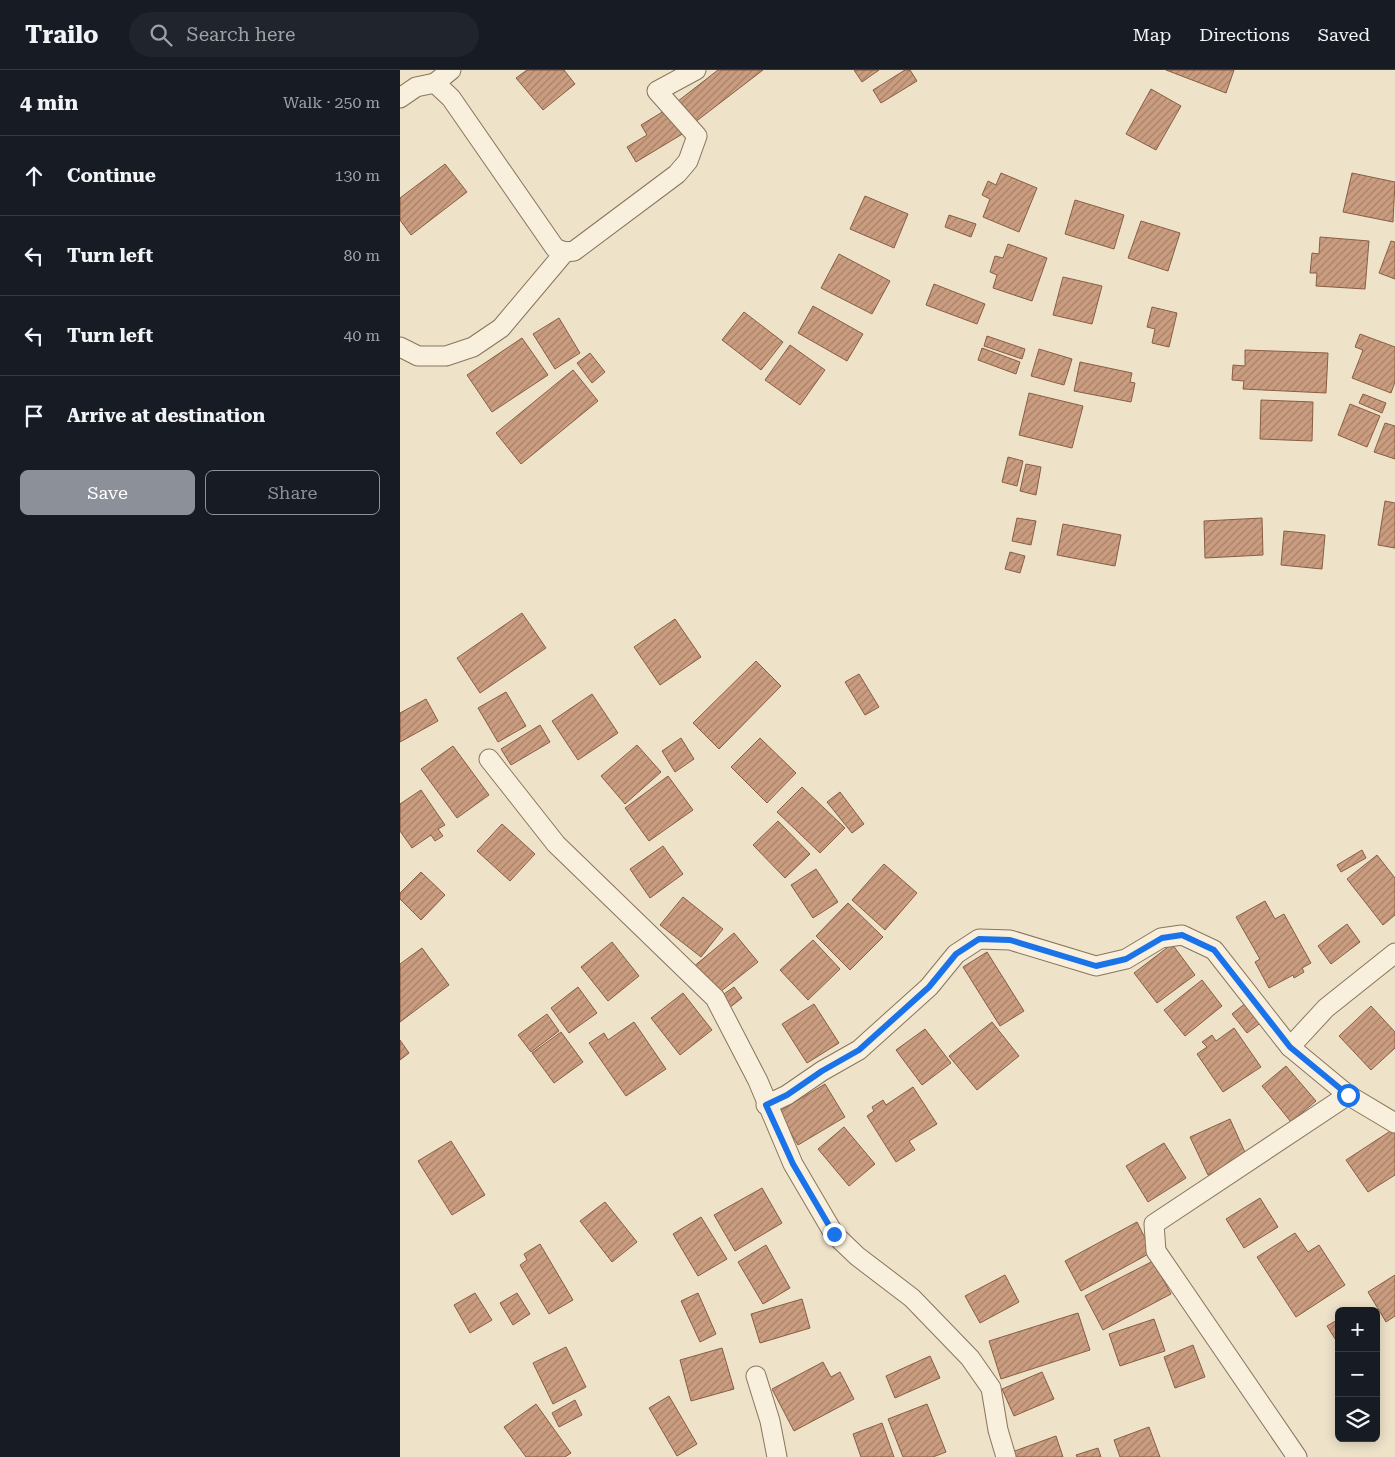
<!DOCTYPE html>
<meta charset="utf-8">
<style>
body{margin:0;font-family:"Roboto Serif",serif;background:#20242c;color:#f1f3f6}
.controls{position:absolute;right:15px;bottom:15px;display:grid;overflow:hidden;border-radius:8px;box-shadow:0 2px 12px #0003}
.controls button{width:45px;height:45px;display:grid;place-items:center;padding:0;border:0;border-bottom:1px solid #363941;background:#171b24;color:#f1f3f6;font:25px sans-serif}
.stop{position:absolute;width:15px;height:15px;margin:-11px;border:4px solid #1a73e8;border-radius:50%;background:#fff}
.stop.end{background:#1a73e8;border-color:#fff;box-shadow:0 1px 5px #0008}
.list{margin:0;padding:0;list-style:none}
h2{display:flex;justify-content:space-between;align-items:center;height:65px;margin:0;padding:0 20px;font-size:21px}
h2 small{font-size:16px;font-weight:400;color:#9ea1a6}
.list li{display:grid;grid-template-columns:32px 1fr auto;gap:15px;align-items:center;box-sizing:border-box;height:80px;padding:0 20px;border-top:1px solid #363941}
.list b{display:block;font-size:19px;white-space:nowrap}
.list em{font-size:16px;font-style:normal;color:#9ea1a6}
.actions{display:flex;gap:10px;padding:15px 20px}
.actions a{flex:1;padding:11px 0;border:1px solid #8c9099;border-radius:8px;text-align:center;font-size:18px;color:#8c9099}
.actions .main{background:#8c9099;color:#fff}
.icon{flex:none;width:28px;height:28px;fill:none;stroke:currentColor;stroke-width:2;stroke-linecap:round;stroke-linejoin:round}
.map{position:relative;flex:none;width:995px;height:1387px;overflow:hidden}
header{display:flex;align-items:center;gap:30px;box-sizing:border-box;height:70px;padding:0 25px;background:#171b24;border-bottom:1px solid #363941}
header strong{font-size:24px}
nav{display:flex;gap:28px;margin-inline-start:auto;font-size:18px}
.search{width:350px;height:45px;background:#20242c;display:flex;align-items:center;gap:12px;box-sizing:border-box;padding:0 18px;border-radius:28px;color:#9ea1a6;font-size:19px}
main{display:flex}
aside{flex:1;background:#171b24}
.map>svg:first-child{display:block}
.building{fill:url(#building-hatch);stroke:#885e44}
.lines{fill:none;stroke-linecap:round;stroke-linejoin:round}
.minor-casing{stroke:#8a745e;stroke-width:21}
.minor{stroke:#f8efdc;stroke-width:19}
.route{stroke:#1a73e8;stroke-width:6}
</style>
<header>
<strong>Trailo</strong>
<div class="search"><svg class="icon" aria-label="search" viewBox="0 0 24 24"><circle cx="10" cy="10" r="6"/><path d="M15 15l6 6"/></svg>Search here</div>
<nav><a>Map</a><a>Directions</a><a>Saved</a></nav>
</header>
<main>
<aside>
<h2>4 min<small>Walk · 250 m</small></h2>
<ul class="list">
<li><svg class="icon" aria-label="ahead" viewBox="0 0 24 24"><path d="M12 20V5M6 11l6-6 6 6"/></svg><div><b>Continue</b></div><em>130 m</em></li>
<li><svg class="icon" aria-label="left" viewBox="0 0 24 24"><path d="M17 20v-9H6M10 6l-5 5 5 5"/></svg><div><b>Turn left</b></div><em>80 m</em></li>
<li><svg class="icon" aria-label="left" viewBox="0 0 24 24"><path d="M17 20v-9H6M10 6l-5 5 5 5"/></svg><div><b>Turn left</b></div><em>40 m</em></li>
<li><svg class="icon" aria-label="arrive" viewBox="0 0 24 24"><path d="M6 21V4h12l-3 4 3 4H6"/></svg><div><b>Arrive at destination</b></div></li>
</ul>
<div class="actions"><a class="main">Save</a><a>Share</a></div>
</aside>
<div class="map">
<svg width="995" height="1387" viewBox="0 0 995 1387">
<defs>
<pattern id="building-hatch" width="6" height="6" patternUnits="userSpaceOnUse" patternTransform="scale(1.25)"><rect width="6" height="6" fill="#cb9d80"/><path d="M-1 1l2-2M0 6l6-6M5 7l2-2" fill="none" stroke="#a68068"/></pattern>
</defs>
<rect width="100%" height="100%" fill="#eee2c9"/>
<g class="building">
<polygon points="127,0 164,0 175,14 143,40 116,8"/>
<polygon points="318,0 363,0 290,56 273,35"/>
<polygon points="454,0 479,0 462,12"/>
<polygon points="505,0 510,0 517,11 481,33 473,20"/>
<polygon points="766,0 834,0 826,23"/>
<polygon points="751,19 781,36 756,80 726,64"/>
<polygon points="269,38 284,63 236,92 227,77 247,65 241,55"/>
<polygon points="45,94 67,122 11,165 0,150 0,128"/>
<polygon points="601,103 637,118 619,162 583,147 590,129 582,125 588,111 596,115"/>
<polygon points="952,103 995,112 993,152 943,142"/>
<polygon points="465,126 508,144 494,178 450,159"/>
<polygon points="675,130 724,145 714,179 665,164"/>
<polygon points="549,145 576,154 571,167 545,157"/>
<polygon points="741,151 780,163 768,201 728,188"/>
<polygon points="920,167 969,171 965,219 916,216 917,203 910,203 912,183 919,184"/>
<polygon points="991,171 995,172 995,209 979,203"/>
<polygon points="608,174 647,188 632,231 593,218 597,205 590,202 595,186 603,188"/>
<polygon points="439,184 490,211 472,244 421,218"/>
<polygon points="663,207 702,216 692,254 653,245"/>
<polygon points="534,214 585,234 577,254 526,235"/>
<polygon points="413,236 463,264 447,291 398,263"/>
<polygon points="752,237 777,243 769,277 752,273 755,259 747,257"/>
<polygon points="344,242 383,272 361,300 322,270"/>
<polygon points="159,248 180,283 155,299 133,264"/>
<polygon points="960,264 995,277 995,312 991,323 952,308 963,280 955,277"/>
<polygon points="587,266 625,279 622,289 584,276"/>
<polygon points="122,268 148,305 92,342 67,305"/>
<polygon points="390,275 425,300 400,335 365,310"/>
<polygon points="582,278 620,292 616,304 578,290"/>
<polygon points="639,279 672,289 664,315 631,306"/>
<polygon points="845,280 928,283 926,323 843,319 844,311 832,310 833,295 845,296"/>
<polygon points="190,283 205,302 192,313 177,293"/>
<polygon points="680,292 732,303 730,312 735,313 731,332 674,321"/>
<polygon points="173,300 198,331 121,394 96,363"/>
<polygon points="629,323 683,336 672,378 619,365"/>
<polygon points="963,324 986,333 982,343 959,333"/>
<polygon points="861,330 913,332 912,371 860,369"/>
<polygon points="950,334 980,346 967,377 938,365"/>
<polygon points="985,353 995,356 995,389 974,382"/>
<polygon points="608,387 623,391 617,416 602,412"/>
<polygon points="626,394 641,397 636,425 620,421"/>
<polygon points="985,431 995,433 995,478 978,475"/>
<polygon points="617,448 636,451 631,475 612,471"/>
<polygon points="862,448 863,485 805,488 804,451"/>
<polygon points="663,454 721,465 715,496 657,485"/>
<polygon points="884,461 925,465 922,499 881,495"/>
<polygon points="610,482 625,486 620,503 605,499"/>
<polygon points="122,543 146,578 80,623 57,588"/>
<polygon points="275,549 301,587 260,615 234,577"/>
<polygon points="356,591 381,616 319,679 293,653"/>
<polygon points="459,604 479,637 465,645 445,612"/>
<polygon points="106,622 126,656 98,672 78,638"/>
<polygon points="192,624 218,663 178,690 152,651"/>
<polygon points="26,629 38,651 0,672 0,643"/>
<polygon points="140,655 150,672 111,695 101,679"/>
<polygon points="281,668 294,689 275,702 262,681"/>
<polygon points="360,668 396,703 367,733 331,697"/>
<polygon points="237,675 261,702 225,734 201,706"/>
<polygon points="53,676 89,725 57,748 21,699"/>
<polygon points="268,706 293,740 249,771 225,738"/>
<polygon points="402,717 445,758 420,783 377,742"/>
<polygon points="21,720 45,755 38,759 43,766 35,771 31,765 12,778 0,761 0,734"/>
<polygon points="440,722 464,754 452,763 427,732"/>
<polygon points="378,751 410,784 385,808 353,775"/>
<polygon points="102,754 135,784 110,811 77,781"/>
<polygon points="263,776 283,804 250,828 230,799"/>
<polygon points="962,780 966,788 941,802 937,795"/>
<polygon points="977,785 995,808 995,845 983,855 947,809"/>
<polygon points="484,794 517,823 485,860 452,830"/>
<polygon points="416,799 438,832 413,848 391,815"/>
<polygon points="21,802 45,825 21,850 0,829 0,823"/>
<polygon points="283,827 323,859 301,887 260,855"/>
<polygon points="865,831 875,849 884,844 911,893 902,898 904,902 894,908 893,905 869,918 855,892 860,889 836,847"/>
<polygon points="448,833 483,867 450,900 416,866"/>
<polygon points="947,854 960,872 931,894 918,876"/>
<polygon points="334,863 358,892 315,926 292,898"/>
<polygon points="413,870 440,899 408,930 380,900"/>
<polygon points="212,872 239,906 208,931 181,897"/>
<polygon points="772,874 795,905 757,933 734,903"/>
<polygon points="22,878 49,915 0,952 0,894"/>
<polygon points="587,882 624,941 600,956 563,897"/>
<polygon points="802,910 822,936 785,966 764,940"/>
<polygon points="178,917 197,943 169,963 151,938"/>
<polygon points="334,917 342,928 329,938 321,926"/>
<polygon points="283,923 312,960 280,985 251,948"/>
<polygon points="847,932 862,952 847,963 832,944"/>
<polygon points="414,934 439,973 407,993 382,954"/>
<polygon points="971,936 995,962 995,978 971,1000 939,966"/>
<polygon points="147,944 159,961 131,982 118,965"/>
<polygon points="234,952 266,999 226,1026 189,973 204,963 208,970"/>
<polygon points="592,952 619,986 577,1020 549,986"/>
<polygon points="834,958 861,997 823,1022 797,984 807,977 802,972 812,965 816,971"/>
<polygon points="525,959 551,993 522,1015 496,980"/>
<polygon points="161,962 183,992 154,1013 132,983"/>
<polygon points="0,970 9,983 0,990"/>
<polygon points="886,996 916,1031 891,1052 862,1016"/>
<polygon points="425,1014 445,1047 398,1075 378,1042"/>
<polygon points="513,1017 537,1054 509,1071 515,1080 496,1092 467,1046 474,1041 472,1037 483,1030 486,1035"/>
<polygon points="830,1049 847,1087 808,1105 790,1067"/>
<polygon points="444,1057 475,1094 449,1116 418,1079"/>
<polygon points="992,1060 995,1064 995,1105 968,1122 946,1090"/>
<polygon points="51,1071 85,1125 52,1145 18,1091"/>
<polygon points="764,1073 786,1108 748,1132 726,1096"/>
<polygon points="362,1118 382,1153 335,1181 314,1145"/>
<polygon points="860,1128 878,1157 844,1178 826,1149"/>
<polygon points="205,1132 237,1172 212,1192 180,1151"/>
<polygon points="301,1147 327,1189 298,1206 273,1164"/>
<polygon points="737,1152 752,1182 681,1221 665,1191"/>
<polygon points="895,1163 908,1182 919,1175 945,1215 896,1247 857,1187"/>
<polygon points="140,1174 173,1230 149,1244 120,1195 127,1190 124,1184"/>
<polygon points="366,1175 390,1218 363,1234 338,1192"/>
<polygon points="753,1191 771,1224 703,1260 685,1226"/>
<polygon points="605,1205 619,1232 580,1253 565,1226"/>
<polygon points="995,1205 995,1246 986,1252 968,1222"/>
<polygon points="75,1223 92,1250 70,1263 54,1235"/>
<polygon points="117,1223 130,1244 113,1255 100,1233"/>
<polygon points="298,1223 316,1264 300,1272 281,1231"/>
<polygon points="402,1229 410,1258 360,1273 351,1244"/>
<polygon points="678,1243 690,1280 601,1309 589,1271"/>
<polygon points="754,1249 765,1281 720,1296 709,1264"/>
<polygon points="939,1249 939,1275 927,1256"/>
<polygon points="793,1275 805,1307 775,1318 764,1287"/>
<polygon points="166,1277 186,1317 153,1334 133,1293"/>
<polygon points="322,1278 334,1319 291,1331 280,1290"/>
<polygon points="530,1286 540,1308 495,1328 486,1306"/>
<polygon points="423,1292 431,1307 440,1302 454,1329 394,1361 372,1319"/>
<polygon points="642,1302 654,1329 614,1346 602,1319"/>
<polygon points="269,1326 297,1374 277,1386 249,1338"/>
<polygon points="175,1330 182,1345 159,1357 152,1343"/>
<polygon points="136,1334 171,1383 165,1387 126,1387 104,1357"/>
<polygon points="527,1334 546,1382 533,1387 503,1387 488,1349"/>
<polygon points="482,1353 494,1387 461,1387 453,1364"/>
<polygon points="749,1357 760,1387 720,1387 714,1370"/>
<polygon points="656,1366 663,1387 614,1387 612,1382"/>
<polygon points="698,1378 701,1387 677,1387 676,1385"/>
</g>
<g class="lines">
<defs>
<g id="minor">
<polyline points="35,13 51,0"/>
<polyline points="0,28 16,17 35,13 51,28 155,178 165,182 174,181 277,104 288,91 297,66 257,21 296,0"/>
<polyline points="0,277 18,286 46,286 73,277 101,258 165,182"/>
<polyline points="89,689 156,774 315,928 358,1011 393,1094 434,1164 457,1186 512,1228 570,1288 591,1318 598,1360 606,1387"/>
<polyline points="890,977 926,938 995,883"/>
<polyline points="366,1035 387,1025 422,1001 459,980 529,917 556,884 579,869 610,870 696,896 726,889 761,868 782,865 814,880 890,977 948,1025 995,1053"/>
<polyline points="356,1306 370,1351 377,1387"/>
<polyline points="897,1387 756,1181 754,1154 948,1025"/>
</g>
</defs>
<use href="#minor" class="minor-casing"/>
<use href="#minor" class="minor"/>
</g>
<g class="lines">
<polyline class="route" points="434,1164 393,1094 366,1035 387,1025 422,1001 459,980 529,917 556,884 579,869 610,870 696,896 726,889 762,868 782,865 814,880 890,977 948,1025"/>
</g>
</svg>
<div class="controls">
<button>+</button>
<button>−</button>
<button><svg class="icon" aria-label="layers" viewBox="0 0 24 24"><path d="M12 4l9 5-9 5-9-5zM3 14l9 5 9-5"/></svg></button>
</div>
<div class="stop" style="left:948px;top:1025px"></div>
<div class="stop end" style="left:434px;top:1164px"></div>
</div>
</main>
